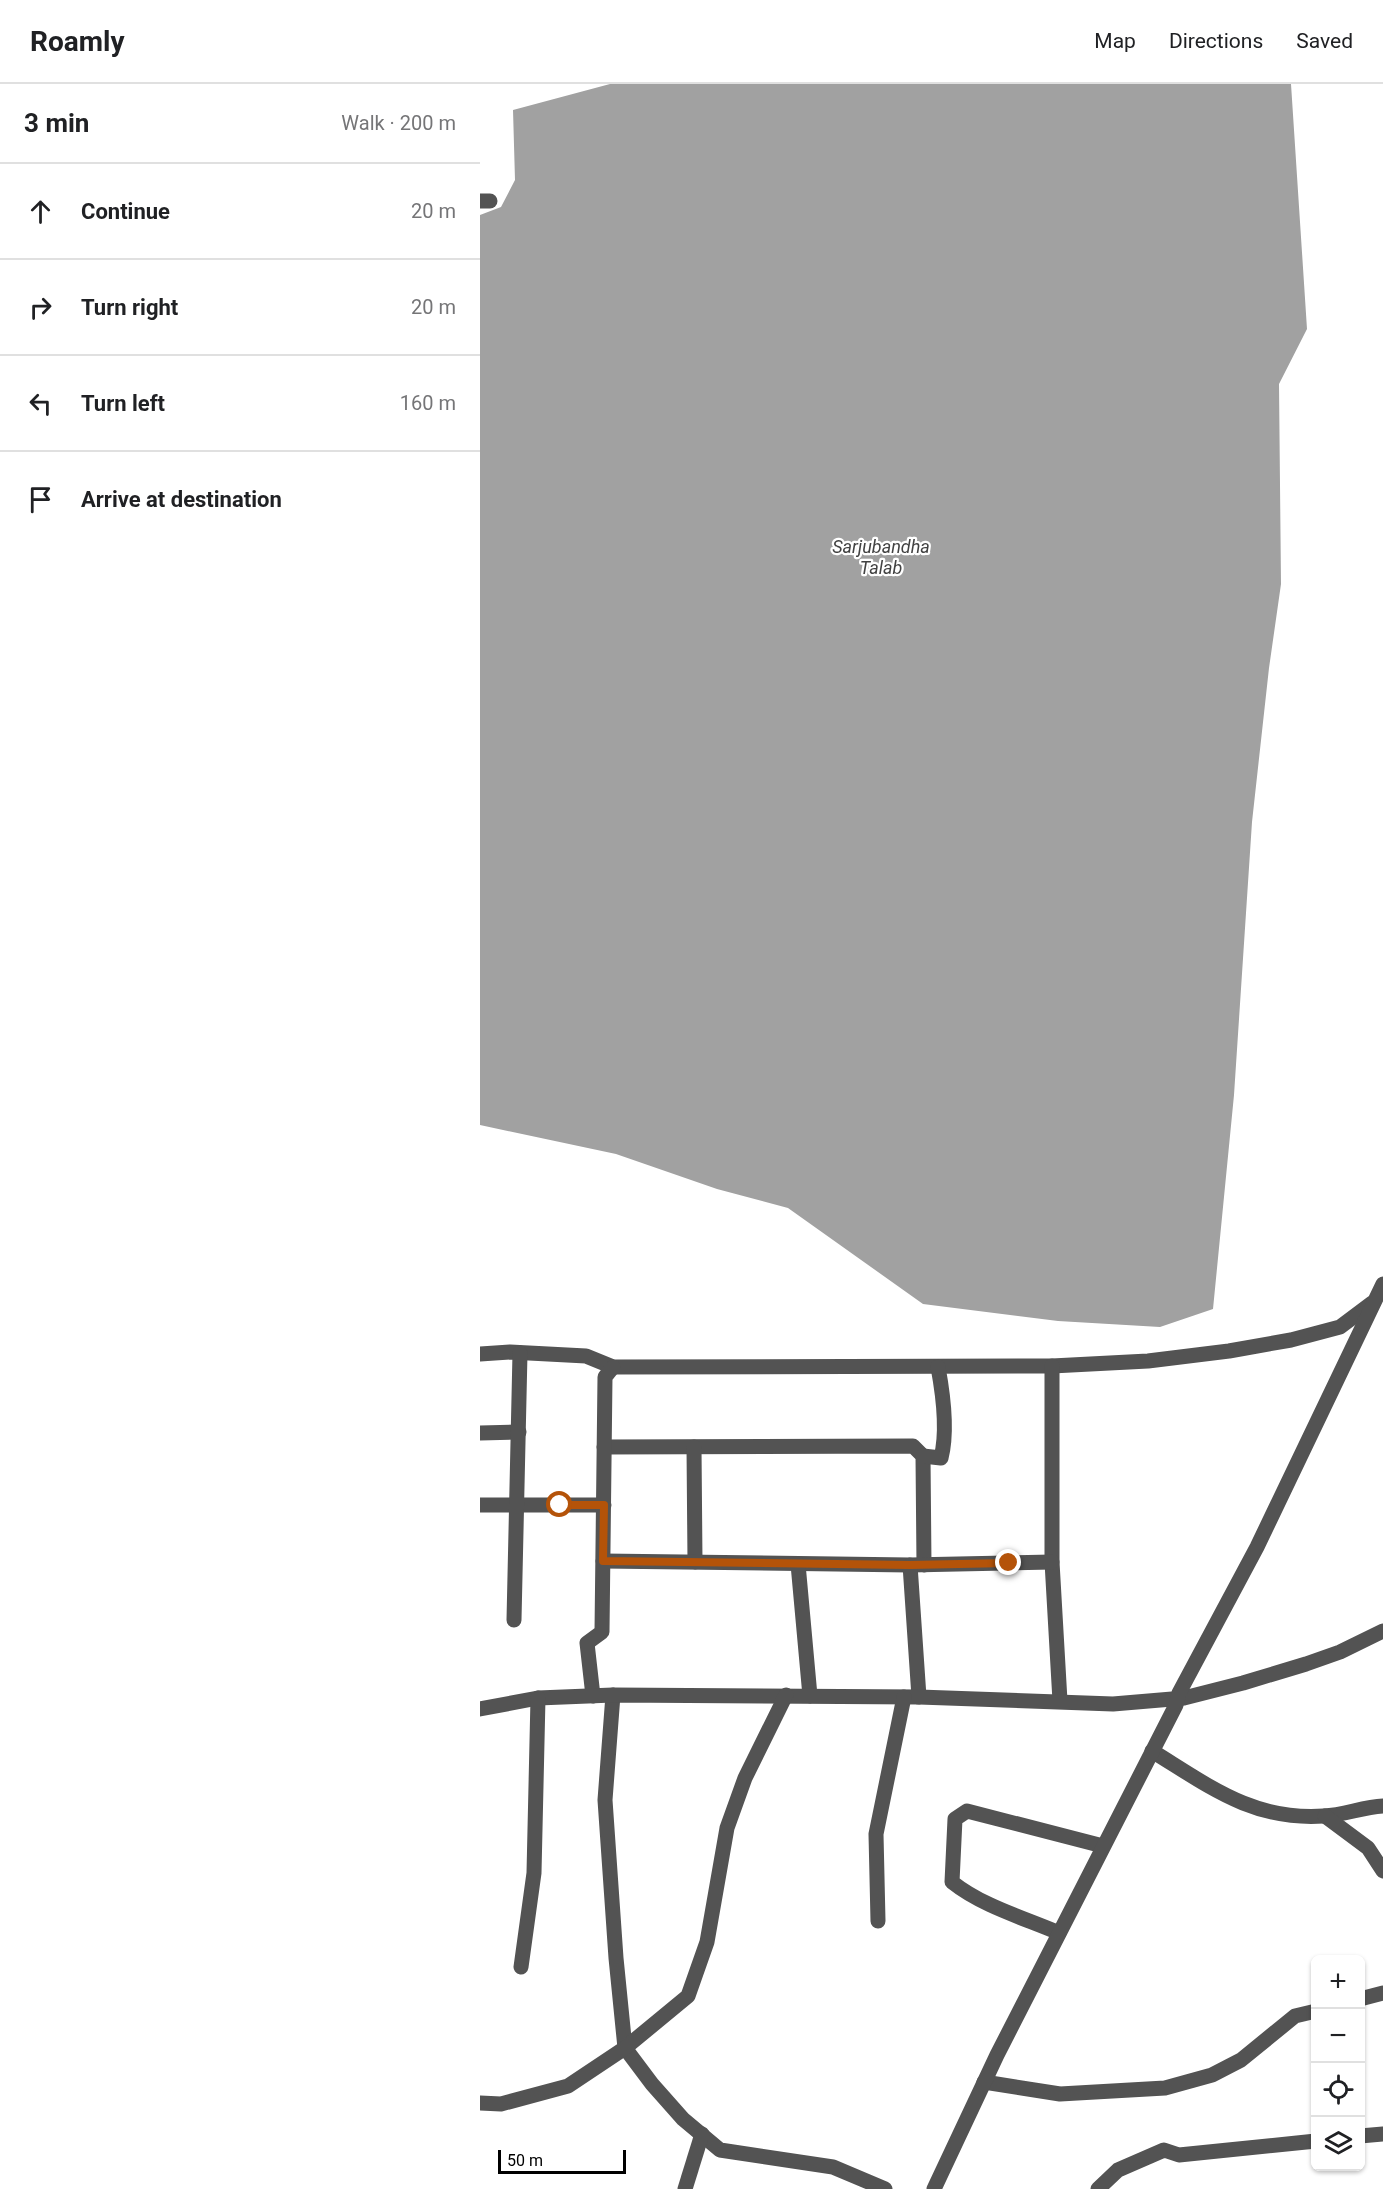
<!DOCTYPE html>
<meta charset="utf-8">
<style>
body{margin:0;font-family:Roboto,sans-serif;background:#f2f2f2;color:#202124}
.controls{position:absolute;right:18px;bottom:18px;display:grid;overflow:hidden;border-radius:9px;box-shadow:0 2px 4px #0004}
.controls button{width:54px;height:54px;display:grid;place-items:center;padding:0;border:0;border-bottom:2px solid #e0e0e0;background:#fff;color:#202124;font:30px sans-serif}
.scale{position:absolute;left:18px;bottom:15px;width:128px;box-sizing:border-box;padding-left:6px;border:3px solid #000;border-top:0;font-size:16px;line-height:21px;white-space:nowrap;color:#000;-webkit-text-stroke:4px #fff;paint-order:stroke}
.stop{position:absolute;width:18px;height:18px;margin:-14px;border:4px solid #b45309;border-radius:50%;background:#fff}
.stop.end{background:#b45309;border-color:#fff;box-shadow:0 2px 6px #0008}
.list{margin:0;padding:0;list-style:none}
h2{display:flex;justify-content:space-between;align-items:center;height:78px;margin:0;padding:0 24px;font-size:26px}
h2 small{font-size:20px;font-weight:400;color:#757577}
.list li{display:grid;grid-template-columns:39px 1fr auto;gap:18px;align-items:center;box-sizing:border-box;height:96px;padding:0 24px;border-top:2px solid #e0e0e0}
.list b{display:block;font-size:22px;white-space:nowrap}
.list em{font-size:20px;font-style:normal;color:#757577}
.icon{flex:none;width:33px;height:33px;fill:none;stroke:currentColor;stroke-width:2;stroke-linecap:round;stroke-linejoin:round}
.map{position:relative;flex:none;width:903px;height:2105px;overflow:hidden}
header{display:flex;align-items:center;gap:36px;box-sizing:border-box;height:84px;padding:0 30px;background:#fff;border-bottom:2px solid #e0e0e0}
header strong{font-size:28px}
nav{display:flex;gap:33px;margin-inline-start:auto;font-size:21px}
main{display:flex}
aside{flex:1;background:#fff}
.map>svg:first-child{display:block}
.water{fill:#a1a1a1}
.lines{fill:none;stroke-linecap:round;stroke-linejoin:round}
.minor{stroke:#535353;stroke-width:15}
.route{stroke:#b45309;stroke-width:8}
.labels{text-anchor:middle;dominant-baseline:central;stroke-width:4.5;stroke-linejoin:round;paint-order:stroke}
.water-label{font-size:18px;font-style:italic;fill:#424242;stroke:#fff}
</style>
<header>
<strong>Roamly</strong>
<nav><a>Map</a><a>Directions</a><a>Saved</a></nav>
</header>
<main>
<aside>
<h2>3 min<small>Walk · 200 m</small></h2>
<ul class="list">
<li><svg class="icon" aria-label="ahead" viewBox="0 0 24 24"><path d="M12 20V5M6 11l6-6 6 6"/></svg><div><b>Continue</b></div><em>20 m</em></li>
<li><svg class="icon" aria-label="right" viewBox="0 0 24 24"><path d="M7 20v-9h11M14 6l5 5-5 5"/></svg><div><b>Turn right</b></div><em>20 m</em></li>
<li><svg class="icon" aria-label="left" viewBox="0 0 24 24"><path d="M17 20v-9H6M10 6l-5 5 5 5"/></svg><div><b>Turn left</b></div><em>160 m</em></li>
<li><svg class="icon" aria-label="arrive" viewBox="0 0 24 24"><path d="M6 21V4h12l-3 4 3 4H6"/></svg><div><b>Arrive at destination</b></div></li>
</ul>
</aside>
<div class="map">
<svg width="903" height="2105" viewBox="0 0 903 2105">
<rect width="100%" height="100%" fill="#fff"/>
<polygon class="water" points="130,0 811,0 827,245 799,300 801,500 789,584 772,738 754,1011 733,1225 680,1243 578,1237 443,1220 308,1124 237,1105 136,1070 0,1041 0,131 21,123 35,96 33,26"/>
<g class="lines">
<g class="minor">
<polyline points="0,117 10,117"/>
<polyline points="0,1270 30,1268 106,1272 133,1283 572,1282 668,1277 749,1267 811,1256 860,1243 892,1219"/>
<polyline points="572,1282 572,1478 580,1617"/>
<polyline points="0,1349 39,1348"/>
<polyline points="124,1363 433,1362 443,1372 444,1481"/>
<polyline points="214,1363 215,1478"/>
<path d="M443 1372 461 1374C468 1347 463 1310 458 1283"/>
<polyline points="0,1421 124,1421"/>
<polyline points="123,1477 430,1481 572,1478"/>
<polyline points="318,1480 330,1612"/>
<polyline points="430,1481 439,1613"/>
<polyline points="34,1536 40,1269"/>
<polyline points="133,1611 125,1716 136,1874 145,1964 172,2000 203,2035 240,2066 353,2083 405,2105"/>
<polyline points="113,1612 107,1559 122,1548 125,1293 133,1283"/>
<polyline points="0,1625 58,1614 133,1611 439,1613 633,1620 704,1614 763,1599 826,1580 860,1568 903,1547"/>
<path d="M672 1667C729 1702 773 1737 844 1732 864 1731 883 1723 903 1722"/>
<polyline points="845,1732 888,1764 903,1787"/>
<polyline points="398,1837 396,1750 424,1613"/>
<path d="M579 1849C544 1834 502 1822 472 1798L475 1735 487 1727 623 1762"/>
<polyline points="41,1883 54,1789 58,1614"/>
<polyline points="880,1915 903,1909"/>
<polyline points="504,1998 580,2010 685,2004 732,1991 761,1976 815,1932 836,1927"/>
<polyline points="0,2019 21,2020 88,2002 145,1964 208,1912 227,1858 247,1744 265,1694 306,1611"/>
<polyline points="880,2052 903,2050"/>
<polyline points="205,2105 222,2050"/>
<polyline points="454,2105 517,1971 696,1621 699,1609 777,1463 903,1200"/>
<polyline points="618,2105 638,2086 684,2066 699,2071 836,2057"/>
</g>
</g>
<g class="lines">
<polyline class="route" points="80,1421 124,1421 123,1477 430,1481 529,1479"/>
</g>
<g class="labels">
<g class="water-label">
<text x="401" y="462">Sarjubandha<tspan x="401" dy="21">Talab</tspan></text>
</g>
</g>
</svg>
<div class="controls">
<button>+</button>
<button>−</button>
<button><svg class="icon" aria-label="locate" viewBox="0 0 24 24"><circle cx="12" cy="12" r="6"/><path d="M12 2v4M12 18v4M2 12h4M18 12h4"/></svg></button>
<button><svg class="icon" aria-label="layers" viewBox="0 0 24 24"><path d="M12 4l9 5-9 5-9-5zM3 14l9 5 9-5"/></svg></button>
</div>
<div class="scale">50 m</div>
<div class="stop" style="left:80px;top:1421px"></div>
<div class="stop end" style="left:529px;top:1479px"></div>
</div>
</main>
